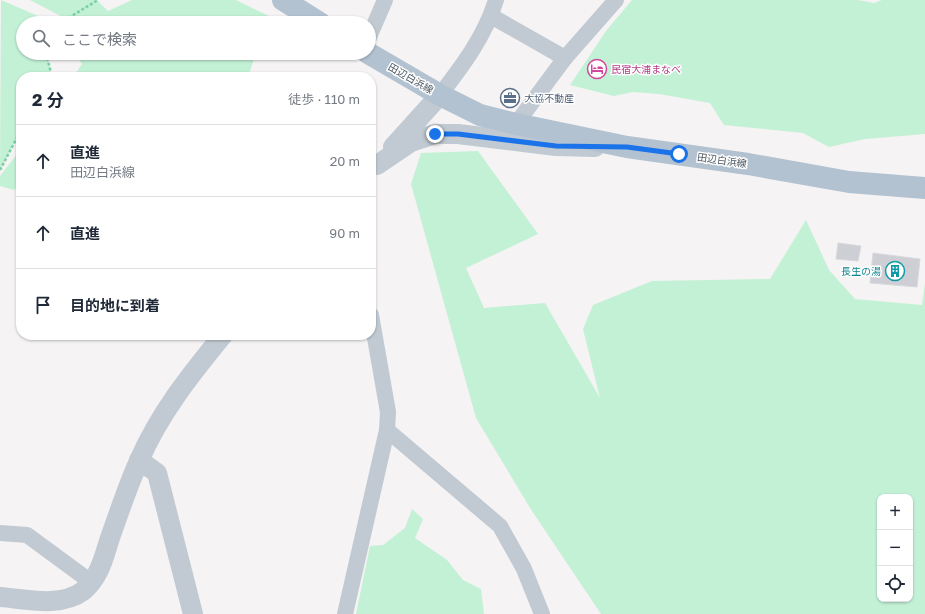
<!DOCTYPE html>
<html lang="ja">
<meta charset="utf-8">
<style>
body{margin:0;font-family:"Golos Text","Noto Sans JP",sans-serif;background:#f6f6f7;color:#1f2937}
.controls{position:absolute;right:12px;bottom:12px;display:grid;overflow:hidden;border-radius:8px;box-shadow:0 1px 3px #0004}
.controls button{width:36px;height:36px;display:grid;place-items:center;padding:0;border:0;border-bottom:1px solid #e0e1e3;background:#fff;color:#1f2937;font:20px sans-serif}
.stop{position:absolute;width:12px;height:12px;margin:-9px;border:3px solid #1a73e8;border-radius:50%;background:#fff}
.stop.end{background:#1a73e8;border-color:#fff;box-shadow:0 1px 4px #0008}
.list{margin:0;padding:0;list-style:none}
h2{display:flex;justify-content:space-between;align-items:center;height:52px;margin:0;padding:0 16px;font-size:17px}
h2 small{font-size:13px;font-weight:400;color:#747a83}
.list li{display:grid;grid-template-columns:26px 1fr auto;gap:12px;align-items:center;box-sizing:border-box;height:72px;padding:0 16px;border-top:1px solid #e0e1e3}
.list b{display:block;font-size:15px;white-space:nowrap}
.list p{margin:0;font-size:13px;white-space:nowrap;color:#747a83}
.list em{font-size:13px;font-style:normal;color:#747a83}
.icon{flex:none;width:22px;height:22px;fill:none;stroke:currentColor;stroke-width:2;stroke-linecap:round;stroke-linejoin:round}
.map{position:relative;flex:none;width:925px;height:614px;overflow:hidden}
.search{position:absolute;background:#fff;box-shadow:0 1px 3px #0004;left:16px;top:16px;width:360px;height:44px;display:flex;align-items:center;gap:10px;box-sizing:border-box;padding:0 14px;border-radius:22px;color:#747a83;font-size:15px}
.panel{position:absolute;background:#fff;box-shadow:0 1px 3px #0004;left:16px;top:72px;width:360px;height:268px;border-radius:16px}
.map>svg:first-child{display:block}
.green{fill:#c3f1d5;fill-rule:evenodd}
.building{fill:#cdcfd5;stroke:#d7d9de}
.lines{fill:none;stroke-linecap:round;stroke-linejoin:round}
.path{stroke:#7ad0a6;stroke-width:2.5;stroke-dasharray:3 2;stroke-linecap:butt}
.minor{stroke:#c1cad2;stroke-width:16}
.tertiary{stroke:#c1cad2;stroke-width:20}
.primary{stroke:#b3c2d1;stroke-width:22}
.route{stroke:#1a73e8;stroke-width:5}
.labels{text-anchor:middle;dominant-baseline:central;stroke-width:3;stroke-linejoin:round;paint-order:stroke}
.hotel-label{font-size:10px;fill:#b23c85;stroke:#fff;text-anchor:start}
.street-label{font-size:10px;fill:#4a5661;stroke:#fff}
.service-label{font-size:10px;fill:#4e5e75;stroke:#fff;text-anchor:start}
.culture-label{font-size:10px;fill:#0d838f;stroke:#fff;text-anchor:end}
</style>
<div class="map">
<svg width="925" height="614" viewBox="0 0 925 614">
<rect width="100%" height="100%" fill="#f5f3f3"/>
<g class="green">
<polygon points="1,0 38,16 40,23 23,23 23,53 46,53 51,73 49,77 21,77 21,130 0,170"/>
<polygon points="30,0 97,0 108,11 132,0 236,0 271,17 268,23 74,23"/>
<polygon points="632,0 858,0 874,3 882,0 925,0 925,134 865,139 829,147 803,133 724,125 710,103 659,94 633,92 614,96 570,85 606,31"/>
<polygon points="75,53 256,53 248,77 73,77 82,64"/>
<polygon points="21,149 21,182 14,190 0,186 0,176"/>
<path d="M478 151 538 234 466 268 484 308 545 303 600 398 583 329 593 305 652 281 770 279 806 220 829 270 855 299 922 305 925 283V614H601L532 511 476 418 411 184 421 153ZM880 497H910V599H880Z"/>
<polygon points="412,509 423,519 415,538 447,560 463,580 481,589 484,614 356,614 370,546 383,545 405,528"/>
</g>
<g class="building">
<polygon points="838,243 861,246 858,261 836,259"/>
<polygon points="873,253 920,259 917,287 870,283"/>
</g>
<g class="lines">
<g class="path">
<polyline points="60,23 98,0"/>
<polyline points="46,53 51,73 49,77"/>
<polyline points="0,170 21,130"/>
</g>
<g class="minor">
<polyline points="491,16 565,58"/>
<polyline points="369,37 385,0"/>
<path d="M440 95C463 65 485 36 496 0"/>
<polyline points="516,124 565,58 616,0"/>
<polyline points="387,430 500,526 524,569 542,614"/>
<polyline points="0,533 27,535 91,582"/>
<polyline points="345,614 387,430 388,412 371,315"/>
</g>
<g class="tertiary">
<polyline points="393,147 440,95"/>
<polyline points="377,165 411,142 435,134 458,134 556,146 595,147"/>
<polyline points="139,460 157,473 193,614"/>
<path d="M0 597C26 599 60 608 83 591 101 576 104 555 111 535 120 510 128 485 139 461 159 414 191 374 223 335"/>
</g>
<g class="primary">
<polyline points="283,0 320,23"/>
<polyline points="368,53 440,95 480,115 516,124 627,147 748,164 849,182 925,188"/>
</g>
</g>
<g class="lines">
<polyline class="route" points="435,134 458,134 556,146 627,147 679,154"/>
</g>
<defs>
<symbol id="hotel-ring" viewBox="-11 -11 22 22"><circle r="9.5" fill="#fff" stroke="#d1479c" stroke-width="1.5"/><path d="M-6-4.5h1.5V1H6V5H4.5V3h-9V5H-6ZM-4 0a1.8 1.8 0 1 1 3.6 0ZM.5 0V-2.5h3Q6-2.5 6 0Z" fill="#d1479c"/></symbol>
<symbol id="office-ring" viewBox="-11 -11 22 22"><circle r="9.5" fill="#fff" stroke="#5c6f8a" stroke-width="1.5"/><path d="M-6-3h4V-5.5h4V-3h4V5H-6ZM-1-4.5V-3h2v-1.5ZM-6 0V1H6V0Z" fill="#5c6f8a"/></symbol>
<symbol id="building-ring" viewBox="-11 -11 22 22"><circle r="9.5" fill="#fff" stroke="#0f9aa8" stroke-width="1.5"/><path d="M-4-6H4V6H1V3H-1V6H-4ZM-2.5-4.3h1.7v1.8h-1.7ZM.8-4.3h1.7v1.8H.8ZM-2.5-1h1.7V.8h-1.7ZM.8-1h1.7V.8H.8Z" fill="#0f9aa8"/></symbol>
</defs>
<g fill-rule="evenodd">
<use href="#hotel-ring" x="586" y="58" width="22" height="22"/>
<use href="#office-ring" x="499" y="87" width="22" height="22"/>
<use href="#building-ring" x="884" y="260" width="22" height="22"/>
</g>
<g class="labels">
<g class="hotel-label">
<text x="611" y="69">民宿大浦まなべ</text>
</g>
<g class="street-label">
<text transform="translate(411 78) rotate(30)">田辺白浜線</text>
<text transform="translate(722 160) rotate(8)">田辺白浜線</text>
</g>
<g class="service-label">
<text x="524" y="98">大協不動産</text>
</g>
<g class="culture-label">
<text x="881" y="271">長生の湯</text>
</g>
</g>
</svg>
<div class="controls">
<button>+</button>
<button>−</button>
<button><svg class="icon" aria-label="locate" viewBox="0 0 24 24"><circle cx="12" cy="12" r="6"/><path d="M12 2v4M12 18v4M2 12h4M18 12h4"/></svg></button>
</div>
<div class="stop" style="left:679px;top:154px"></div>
<div class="stop end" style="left:435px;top:134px"></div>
<div class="search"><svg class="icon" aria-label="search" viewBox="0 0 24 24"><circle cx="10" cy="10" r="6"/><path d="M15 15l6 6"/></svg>ここで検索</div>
<section class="panel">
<h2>2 分<small>徒歩 · 110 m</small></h2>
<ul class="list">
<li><svg class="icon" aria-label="ahead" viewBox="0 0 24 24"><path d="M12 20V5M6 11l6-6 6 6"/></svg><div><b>直進</b><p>田辺白浜線</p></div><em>20 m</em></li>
<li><svg class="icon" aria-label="ahead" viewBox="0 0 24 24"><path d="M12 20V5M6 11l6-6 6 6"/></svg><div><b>直進</b></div><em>90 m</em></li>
<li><svg class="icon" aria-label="arrive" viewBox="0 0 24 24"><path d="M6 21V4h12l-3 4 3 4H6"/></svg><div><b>目的地に到着</b></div></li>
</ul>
</section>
</div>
